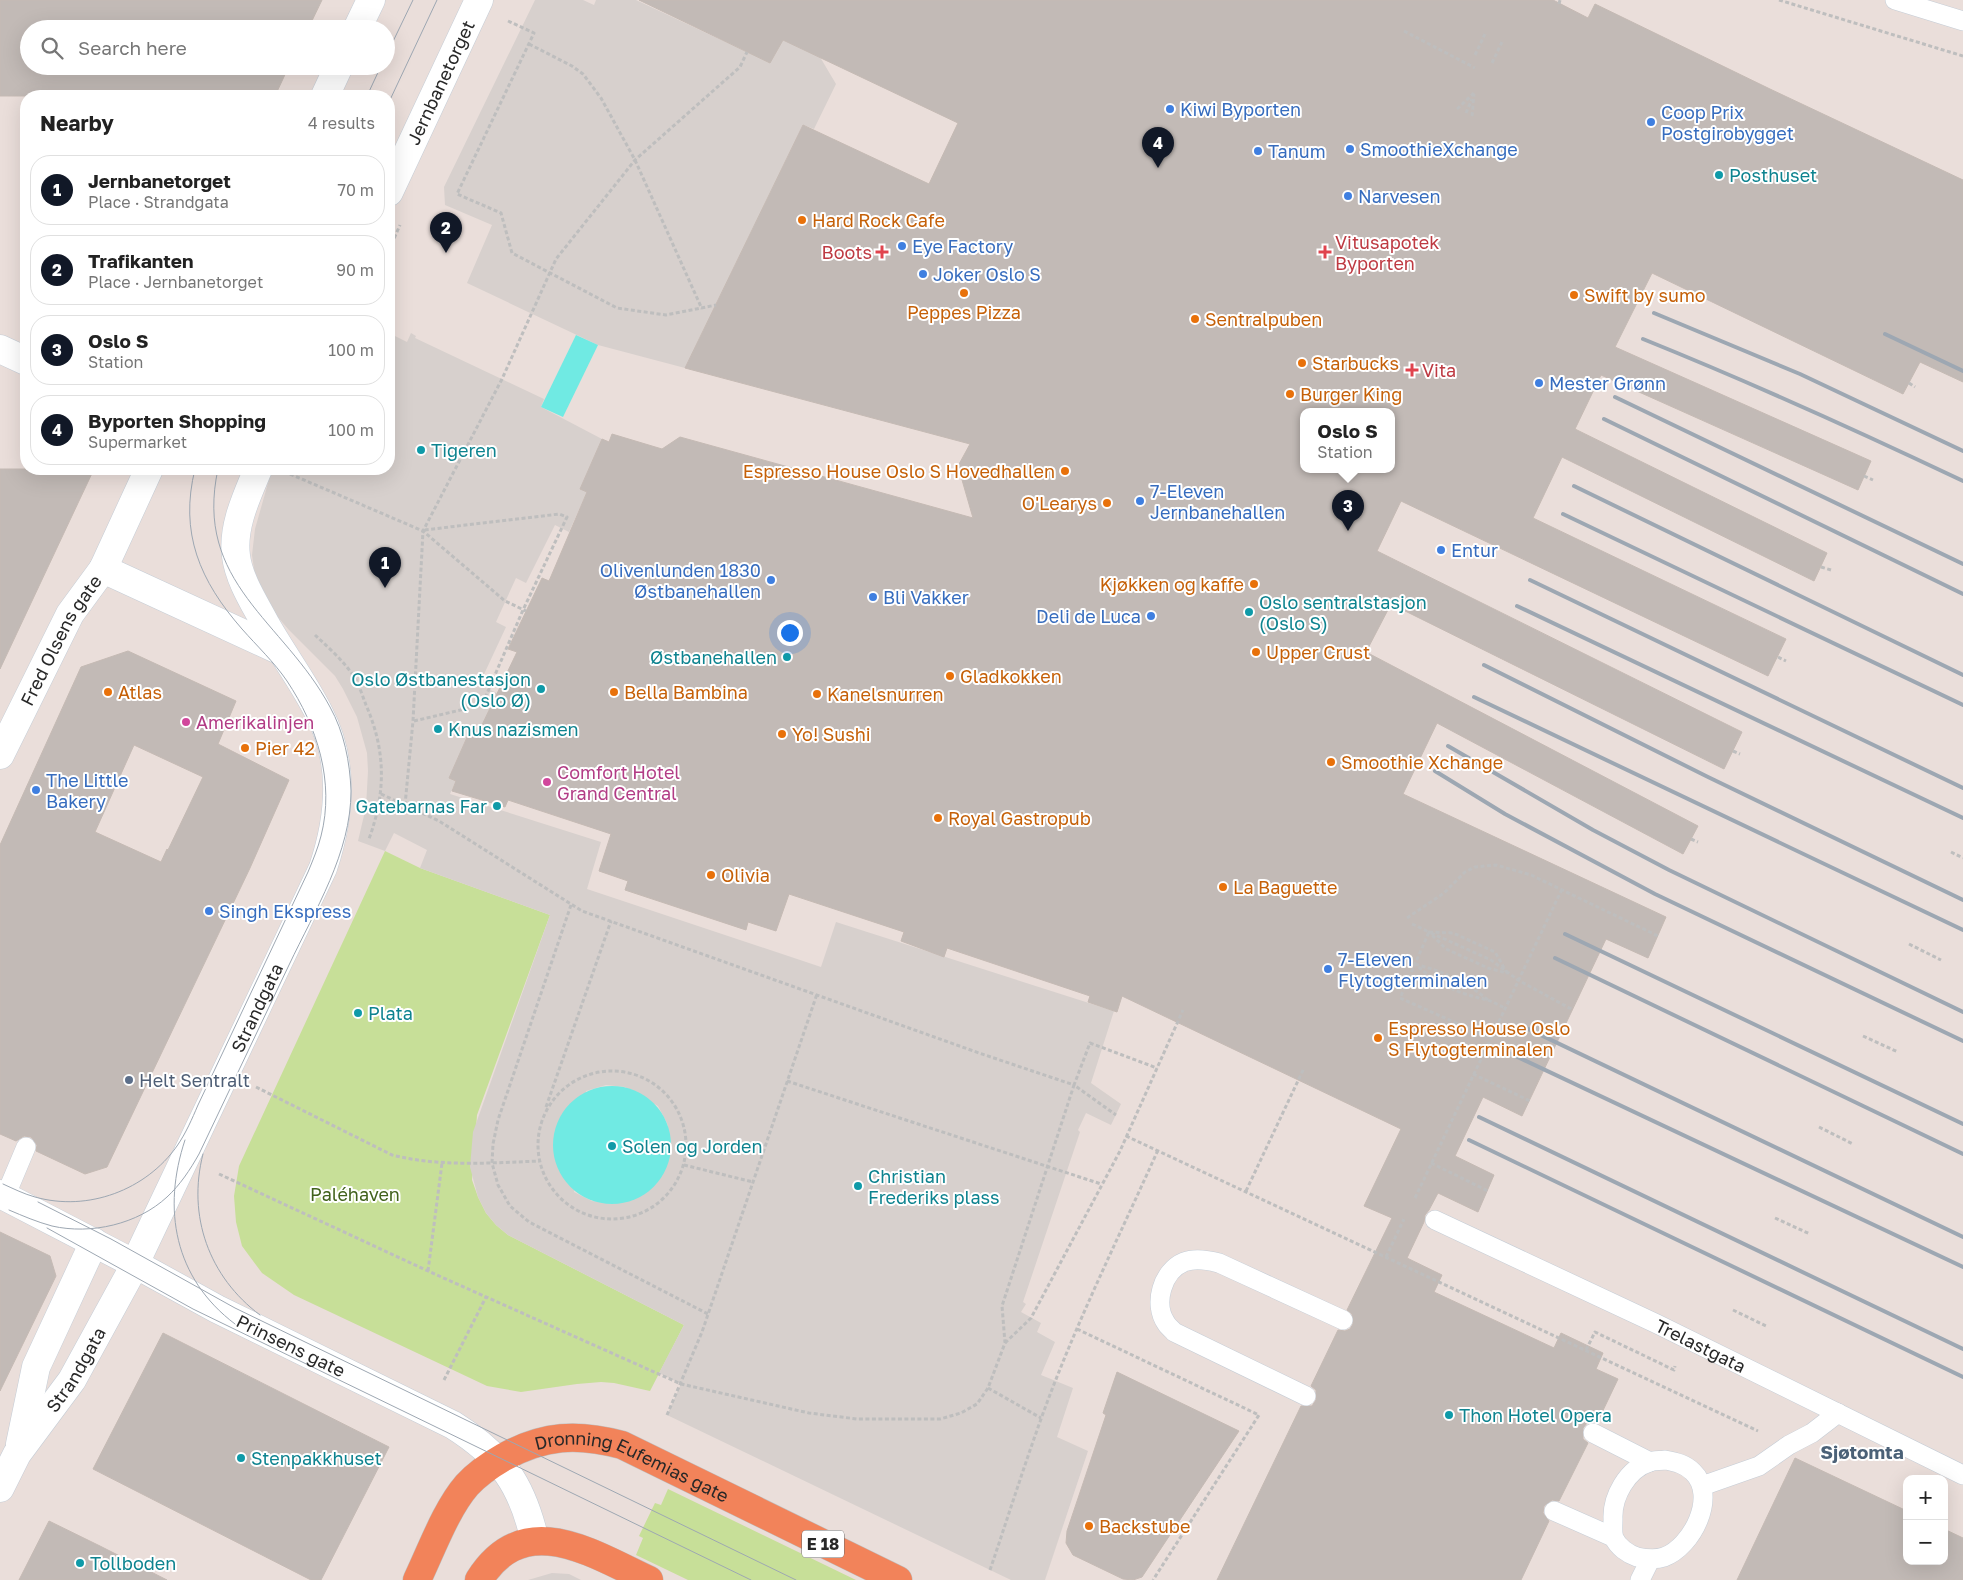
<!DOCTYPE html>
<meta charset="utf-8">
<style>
body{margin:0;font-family:"Golos Text",sans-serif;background:#f2f2f2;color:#222}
.controls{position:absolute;right:15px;bottom:15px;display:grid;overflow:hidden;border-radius:10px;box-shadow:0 5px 20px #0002}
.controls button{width:45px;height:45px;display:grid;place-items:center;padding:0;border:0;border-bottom:1px solid #e0e0e0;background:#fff;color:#222;font:25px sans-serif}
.you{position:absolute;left:789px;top:632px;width:18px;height:18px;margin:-12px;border:4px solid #fff;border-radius:50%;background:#1a73e8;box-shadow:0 0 0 8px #1a73e833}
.badge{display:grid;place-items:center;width:32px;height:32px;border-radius:50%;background:#111827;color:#fff;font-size:16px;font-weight:700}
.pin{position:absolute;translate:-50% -41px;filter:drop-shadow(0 1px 2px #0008)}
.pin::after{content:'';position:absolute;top:26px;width:18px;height:15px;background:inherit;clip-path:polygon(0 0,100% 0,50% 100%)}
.popup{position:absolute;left:1300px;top:408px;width:95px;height:65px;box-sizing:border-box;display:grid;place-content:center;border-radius:10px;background:#fff;filter:drop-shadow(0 1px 4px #0005);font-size:16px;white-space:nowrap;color:#767676}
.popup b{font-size:19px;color:#222}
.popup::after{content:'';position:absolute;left:50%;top:100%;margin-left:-10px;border:10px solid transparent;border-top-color:#fff}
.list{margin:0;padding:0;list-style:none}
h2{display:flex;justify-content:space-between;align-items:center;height:65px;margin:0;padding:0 20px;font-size:21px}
h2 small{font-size:16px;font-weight:400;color:#767676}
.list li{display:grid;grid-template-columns:32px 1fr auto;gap:15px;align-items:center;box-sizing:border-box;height:70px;margin:0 10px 10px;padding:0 10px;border:1px solid #e0e0e0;border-radius:20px}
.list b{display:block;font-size:19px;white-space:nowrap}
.list p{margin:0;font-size:16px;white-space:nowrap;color:#767676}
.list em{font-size:16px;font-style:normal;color:#767676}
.icon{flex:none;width:28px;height:28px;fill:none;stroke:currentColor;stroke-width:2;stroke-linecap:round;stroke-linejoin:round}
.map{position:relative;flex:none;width:1963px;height:1580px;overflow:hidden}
.search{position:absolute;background:#fff;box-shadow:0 5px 20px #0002;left:20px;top:20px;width:375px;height:55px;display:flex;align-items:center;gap:12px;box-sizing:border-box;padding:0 18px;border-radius:28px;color:#767676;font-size:19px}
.panel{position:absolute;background:#fff;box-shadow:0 5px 20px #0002;left:20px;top:90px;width:375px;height:385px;border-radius:20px}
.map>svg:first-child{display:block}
.green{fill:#c7df98}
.plaza{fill:#d7d0cd;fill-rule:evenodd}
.water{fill:#70eae3}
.building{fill:#c2bab6;stroke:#c5bab4;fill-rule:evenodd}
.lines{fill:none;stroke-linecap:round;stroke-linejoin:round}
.service-casing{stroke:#c5cdd6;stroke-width:20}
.pedestrian-casing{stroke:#c5cdd6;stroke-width:29}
.minor-casing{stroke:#c5cdd6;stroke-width:29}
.trunk-casing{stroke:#bebebe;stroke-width:29}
.path{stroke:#bebebe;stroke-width:3;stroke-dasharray:4 2.5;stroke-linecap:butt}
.service{stroke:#fff;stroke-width:19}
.pedestrian{stroke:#fff;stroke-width:28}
.minor{stroke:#fff;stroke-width:28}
.trunk{stroke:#f2835a;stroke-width:28}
.tram{stroke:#9da7b2;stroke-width:1}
.rail{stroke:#9da7b2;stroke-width:4}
.shop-dot{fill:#3f7fe0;stroke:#fff;stroke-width:2}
.culture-dot{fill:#0f9aa8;stroke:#fff;stroke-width:2}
.food-dot{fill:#e8710a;stroke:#fff;stroke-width:2}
.health-dot{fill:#e0444e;stroke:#fff;stroke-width:2}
.hotel-dot{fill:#d1479c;stroke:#fff;stroke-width:2}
.service-dot{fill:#5c6f8a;stroke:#fff;stroke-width:2}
.labels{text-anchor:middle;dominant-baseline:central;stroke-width:4;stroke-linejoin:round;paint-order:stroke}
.shield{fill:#fff;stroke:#686868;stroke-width:1}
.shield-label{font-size:16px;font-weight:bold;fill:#282828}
.street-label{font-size:18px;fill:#282828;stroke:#fff}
.shop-label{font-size:18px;fill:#366cbe;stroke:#fff;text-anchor:start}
.culture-label{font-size:18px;fill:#0d838f;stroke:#fff;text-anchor:start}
.food-label{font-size:18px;fill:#c56008;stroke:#fff;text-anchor:start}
.health-label{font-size:18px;fill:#be3a42;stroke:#fff;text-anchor:start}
.hotel-label{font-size:18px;fill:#b23c85;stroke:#fff;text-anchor:start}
.service-label{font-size:18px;fill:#4e5e75;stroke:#fff;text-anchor:start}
.park-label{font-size:18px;fill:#41621c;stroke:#fff}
.neighbourhood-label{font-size:19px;font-weight:bold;fill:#4b6177;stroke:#fff}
</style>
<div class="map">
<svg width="1963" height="1580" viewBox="0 0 1963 1580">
<rect width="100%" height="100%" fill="#eadeda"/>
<g class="green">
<polygon points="385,851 420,868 550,915 477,1115 472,1180 478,1197 486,1213 496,1225 508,1235 684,1325 650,1391 614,1383 601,1382 577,1384 521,1392 487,1386 294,1295 262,1273 242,1246 236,1222 234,1196 239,1166"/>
<polygon points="668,1489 856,1580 688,1580 636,1555 643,1538 639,1536 655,1503 661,1505"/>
</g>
<g class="plaza">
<polygon points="535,0 583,0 594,5 596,0 636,0 747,52 783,40 820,57 836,84 814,129 803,125 685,368 598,345 467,283 492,225 445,205 444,187"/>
<path d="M389 333 407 342 411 333 416 336 415 338 544 399 541 407 602 439 580 489 587 492 569 532 555 525 526 583 516 578 496 622 506 627 479 685 497 693 480 729 472 726 449 778 456 781 450 794 601 842 587 889 821 967 836 922 1114 1011 1091 1083 1121 1104 1111 1125 1086 1113 1078 1130 1080 1132 1023 1302 1026 1304 1021 1312 1041 1323 1037 1332 1055 1342 1041 1375 1073 1388 1057 1437 1088 1451 1045 1580H1011L667 1415 681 1384 659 1373 684 1325 508 1235 496 1225 486 1213 478 1197 470 1167 473 1132 550 915 420 868 427 850 394 833 385 851 358 841 366 807 368 771 367 753 357 717 343 689 335 676 289 630 270 608 256 581 254 569 252 555 255 529 272 469H389ZM606 1085 625 1087 658 1106 667 1123 671 1142 613 1204 592 1201 574 1192 586 1091Z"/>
<polygon points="552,1573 569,1574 581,1580 528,1580"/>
</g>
<g class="water">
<polygon points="576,335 598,345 563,417 541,407"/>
<circle cx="612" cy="1145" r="59"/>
</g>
<g class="building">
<polygon points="0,0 322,0 308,29 29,29 29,66 289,66 275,96 0,96"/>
<path d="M639 0H1553L1588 18 1595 4 1770 89 1963 180V382L1920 362 1903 394 1652 273 1615 347 1871 461 1858 490 1601 375 1575 429 1827 553 1814 581 1562 457 1533 518 1786 639 1768 676 1401 501 1377 551 1742 732 1724 769 1391 604 1366 652 1698 826 1683 854 1437 723 1403 794 1666 917 1648 958 1606 939 1522 1116 1483 1097 1455 1156 1494 1175 1478 1212 1438 1193 1429 1210 1425 1215 1424 1222 1407 1258 1442 1275 1434 1292 1554 1348 1561 1333 1603 1353 1596 1369 1618 1379 1597 1423H1587L1583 1428V1439L1588 1443 1559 1501 1552 1500 1544 1506 1543 1513 1549 1521 1521 1580H1217L1301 1406H1312L1316 1400V1390L1311 1386 1338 1330 1345 1331 1350 1329 1353 1324 1352 1314 1347 1310 1392 1218 1364 1206 1401 1129 1122 996 1117 1012 1088 1002 1090 996 947 948 944 957 901 941 904 932 789 894 776 931 748 922 746 930 625 890 628 881 599 871 611 834 508 800 505 807 452 791 456 781 449 778 472 726 480 729 517 652 508 649 542 578 549 581 587 492 580 489 602 439 609 442 612 434 662 449 680 437 973 518 958 466 970 444 685 368 803 125 929 184 958 123 783 40 770 63ZM1304 412H1392V470H1304Z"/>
<polygon points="0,469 94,469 0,669"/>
<path d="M128 651 236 701 218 744 289 780 250 868 107 1167 85 1174 36 1151 37 1145 31 1137 24 1136 16 1141 0 1134V845L81 667ZM134 745 203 777 168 850 167 849 161 862 95 832Z"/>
<polygon points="0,1232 50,1256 56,1276 0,1391"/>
<polygon points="163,1333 389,1447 321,1580 311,1580 93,1469"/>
<polygon points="1117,1372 1239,1431 1142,1577 1133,1580 1123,1579 1073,1555 1066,1543 1067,1531 1106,1415 1103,1413"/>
<polygon points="1795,1458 1907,1511 1907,1561 1944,1561 1944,1529 1963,1538 1963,1580 1737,1580"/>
<polygon points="49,1521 100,1546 167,1580 19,1580"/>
</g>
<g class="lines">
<defs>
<g id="service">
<polyline points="1895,0 1963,21"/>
<polyline points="5,1197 26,1147"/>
<path id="s1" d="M1435 1220 1657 1324 1963 1475"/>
<path d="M1306 1396 1174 1332C1172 1329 1168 1327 1166 1323 1153 1304 1162 1271 1184 1262 1194 1258 1208 1260 1219 1263L1343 1320"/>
<polyline points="1593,1433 1650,1462"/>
<path d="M1665 1460C1676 1462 1685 1464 1693 1472 1718 1496 1692 1547 1664 1557 1655 1560 1647 1559 1637 1557 1628 1554 1618 1547 1614 1538 1612 1533 1613 1525 1613 1519 1612 1497 1627 1469 1650 1462 1654 1460 1661 1461 1665 1460Z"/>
<polyline points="1702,1486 1759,1466 1789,1445 1812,1433 1838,1413"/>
<polyline points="1554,1511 1613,1537"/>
<polyline points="1640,1580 1650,1560"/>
</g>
<polyline id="pedestrian" points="0,349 26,361"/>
<g id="minor">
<polyline points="357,29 371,0"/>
<polyline points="325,96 339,66"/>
<path id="s2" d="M389 192 479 0"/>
<polyline points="103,569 281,651"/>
<path id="s3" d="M0 755 70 614 103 569 149 469"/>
<path id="s4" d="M0 1194 135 1264 217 1309 453 1425C502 1456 522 1484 535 1541"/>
<polyline points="20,1444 36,1367 94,1242"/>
<path id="s5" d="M0 1488 17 1454 72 1380 130 1274 323 868C340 817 345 762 319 713 304 683 283 655 266 625 255 604 239 580 236 556 232 526 247 496 258 469"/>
</g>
<g id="trunk">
<path id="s6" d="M417 1580C431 1551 446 1509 467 1485 478 1473 490 1465 504 1457 544 1435 577 1433 622 1445L898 1580"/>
<path d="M479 1580C524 1508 591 1553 649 1580"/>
</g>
</defs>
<use href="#service" class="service-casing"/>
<use href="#pedestrian" class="pedestrian-casing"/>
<use href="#minor" class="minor-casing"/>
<use href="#trunk" class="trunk-casing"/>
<g class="path">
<polyline points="1779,0 1963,56"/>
<polyline points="1559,4 1560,0"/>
<polyline points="508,21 534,33 457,194 501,213 512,253 617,308 666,315 716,305"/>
<polyline points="1404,31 1475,68"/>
<polyline points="529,44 572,66 583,74 601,98 635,160 702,309"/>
<polyline points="1475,55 1485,34"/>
<polyline points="1492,63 1502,42"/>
<polyline points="1457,109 1474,93"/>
<polyline points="1466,113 1472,99"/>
<polyline points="1472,116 1474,94"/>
<polyline points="1428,151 1432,154 1441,152"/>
<polyline points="389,250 400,225"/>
<polyline points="1909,383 1915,387"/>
<polyline points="290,474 423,531 505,601 526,611"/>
<polyline points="1864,476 1873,480"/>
<polyline points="1821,567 1831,570"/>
<path d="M315 635C329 648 346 663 356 680 360 688 363 697 366 705 386 751 386 792 369 839"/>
<polyline points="1778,657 1786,661"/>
<polyline points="414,721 482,705 523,610 567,517 559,514 424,530"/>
<polyline points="1733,751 1740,754"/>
<polyline points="381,794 439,821 582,911 979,1053 1074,1085 1090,1043 1157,1068"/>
<polyline points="405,805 413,721 423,531 502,379 556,259 635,160 740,67 747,52"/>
<polyline points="1691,839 1698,842"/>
<polyline points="1951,852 1963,858"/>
<polyline points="571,905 498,1120 493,1144 492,1163 498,1185 510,1206 529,1222 708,1314"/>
<polyline points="1407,918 1444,893 1465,872 1475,867 1496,865 1531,875 1658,936"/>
<polyline points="1412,924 1429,932 1400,998 1490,1038"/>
<polygon points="1429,932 1453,933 1495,952 1507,973 1488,968 1446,949"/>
<polyline points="1431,933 1491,960 1518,980 1573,1010"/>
<polyline points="1909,944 1941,960"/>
<path d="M1415 964C1444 972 1464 980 1488 1000 1456 993 1439 985 1415 964Z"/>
<polyline points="1488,1000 1505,1008"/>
<polyline points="1863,1036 1898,1052"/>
<circle cx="612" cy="1145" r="74"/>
<polyline points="1473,1074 1530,1101"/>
<polyline points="787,1081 1101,1184"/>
<path d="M256 1087 392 1155C440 1167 490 1163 539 1161"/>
<polyline points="546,1107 611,921"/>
<polyline points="1819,1127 1853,1144"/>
<polyline points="1126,1136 1758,1431"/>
<polyline points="1431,1163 1488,1191"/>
<polyline points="684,1165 753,1182"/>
<polyline points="219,1174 428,1271 681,1384 809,1413 857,1419 940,1419 961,1413 977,1404 988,1388 1005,1343 1002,1306 1074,1085 1116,1115"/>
<polyline points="1246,1191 1304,1068"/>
<polyline points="1415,1198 1562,889"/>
<polyline points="1775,1218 1810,1234"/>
<polyline points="1386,1257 1404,1219"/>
<polyline points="428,1271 442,1163"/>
<polyline points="1733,1310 1766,1326"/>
<polyline points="1077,1329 1259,1415 1153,1580"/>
<polyline points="1005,1343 1031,1318 1120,1151 1183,1010"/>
<polyline points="1586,1350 1595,1332 1674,1370 1675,1366"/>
<polyline points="444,1380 486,1297"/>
<polyline points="988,1388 1041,1418"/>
<polyline points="667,1415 702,1332 817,994"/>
<path d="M990 1570C1007 1520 1023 1469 1041 1419 1074 1327 1118 1239 1158 1150"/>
</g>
<use href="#service" class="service"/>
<use href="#pedestrian" class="pedestrian"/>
<use href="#minor" class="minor"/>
<use href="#trunk" class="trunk"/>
<g class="tram">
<polyline points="386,56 413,0"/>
<polyline points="367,96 381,66"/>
<polyline points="389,102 437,0"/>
<path d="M185 1140C162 1209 174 1278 235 1324"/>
<path d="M203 1154C187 1216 209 1277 260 1315"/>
<path d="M3 1184C14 1189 24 1194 35 1197 88 1212 146 1190 177 1146 186 1133 192 1119 198 1105L308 872C313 860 318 848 321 836 335 782 317 726 287 681 274 662 257 646 242 629 200 581 179 533 195 469"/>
<polyline points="38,1202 111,1239 235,1308 796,1580"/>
<path d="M9 1210C23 1216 37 1222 52 1226 91 1235 138 1224 167 1197 180 1185 190 1170 199 1154 229 1091 259 1028 289 965 315 910 351 853 351 791 350 762 344 732 330 707 284 621 193 583 218 469"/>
<polyline points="47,1228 193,1309 751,1580"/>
</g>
<g class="rail">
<polyline points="1654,313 1800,374 1963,451"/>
<polyline points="1885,334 1963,371"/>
<path d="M1643 339C1752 383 1858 431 1963 481"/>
<polyline points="1615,397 1963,564"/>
<polyline points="1604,419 1963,594"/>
<polyline points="1574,486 1963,675"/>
<polyline points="1563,514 1963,705"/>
<polyline points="1530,580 1963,788"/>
<polyline points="1517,606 1963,818"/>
<polyline points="1484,665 1708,777 1963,900"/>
<polyline points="1474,697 1963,930"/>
<polyline points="1448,746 1593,830 1669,870 1963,1012"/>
<polyline points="1435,771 1505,814 1655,894 1963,1041"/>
<polyline points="1565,934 1963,1124"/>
<polyline points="1555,958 1963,1154"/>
<polyline points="1522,1026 1963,1237"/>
<polyline points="1509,1053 1963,1267"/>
<polyline points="1479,1117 1963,1349"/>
<polyline points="1469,1140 1963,1377"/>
</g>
</g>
<g class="shop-dot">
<circle cx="1170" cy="109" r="5"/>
<circle cx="1651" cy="122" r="5"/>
<circle cx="1350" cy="149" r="5"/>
<circle cx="1258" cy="151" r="5"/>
<circle cx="1348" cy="196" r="5"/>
<circle cx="902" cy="246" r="5"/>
<circle cx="923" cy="274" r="5"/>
<circle cx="1539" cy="383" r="5"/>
<circle cx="1140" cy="501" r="5"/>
<circle cx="1441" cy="550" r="5"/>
<circle cx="771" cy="580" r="5"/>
<circle cx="873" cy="597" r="5"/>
<circle cx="1151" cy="616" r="5"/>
<circle cx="36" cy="790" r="5"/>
<circle cx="209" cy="911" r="5"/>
<circle cx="1328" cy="969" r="5"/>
</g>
<g class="culture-dot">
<circle cx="1719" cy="175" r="5"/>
<circle cx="421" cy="450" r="5"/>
<circle cx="1249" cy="612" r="5"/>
<circle cx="787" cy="657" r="5"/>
<circle cx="541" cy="689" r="5"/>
<circle cx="438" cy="729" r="5"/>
<circle cx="497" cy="806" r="5"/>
<circle cx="358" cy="1013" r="5"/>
<circle cx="612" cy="1146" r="5"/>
<circle cx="858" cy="1186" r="5"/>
<circle cx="1449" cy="1415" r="5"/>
<circle cx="241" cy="1458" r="5"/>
<circle cx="80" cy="1563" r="5"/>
</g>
<g class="food-dot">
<circle cx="802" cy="220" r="5"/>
<circle cx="964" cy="293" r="5"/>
<circle cx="1574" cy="295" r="5"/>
<circle cx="1195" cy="319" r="5"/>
<circle cx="1302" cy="363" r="5"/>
<circle cx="1290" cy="394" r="5"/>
<circle cx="1065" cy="471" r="5"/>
<circle cx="1107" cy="503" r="5"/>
<circle cx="1254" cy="584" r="5"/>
<circle cx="1256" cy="652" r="5"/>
<circle cx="950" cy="676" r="5"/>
<circle cx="108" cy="692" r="5"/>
<circle cx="614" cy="692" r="5"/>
<circle cx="817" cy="694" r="5"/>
<circle cx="782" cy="734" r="5"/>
<circle cx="245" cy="748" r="5"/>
<circle cx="1331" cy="762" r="5"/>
<circle cx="938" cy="818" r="5"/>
<circle cx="711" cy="875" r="5"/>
<circle cx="1223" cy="887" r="5"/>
<circle cx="1378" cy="1038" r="5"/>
<circle cx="1089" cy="1526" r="5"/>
</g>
<g class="health-dot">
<path d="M879.5 244.5h5v5h5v5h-5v5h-5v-5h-5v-5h5z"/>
<path d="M1322.5 244.5h5v5h5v5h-5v5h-5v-5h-5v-5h5z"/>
<path d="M1409.5 362.5h5v5h5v5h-5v5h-5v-5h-5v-5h5z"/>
</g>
<g class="hotel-dot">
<circle cx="186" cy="722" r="5"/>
<circle cx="547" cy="782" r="5"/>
</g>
<circle class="service-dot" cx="129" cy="1080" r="5"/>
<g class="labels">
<rect class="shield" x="802" y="1530.5" width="42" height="27" rx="4"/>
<g class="shield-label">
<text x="823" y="1544">E 18</text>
</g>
<g class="street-label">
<text stroke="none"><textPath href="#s2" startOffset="121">Jernbanetorget</textPath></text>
<text stroke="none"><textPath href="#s3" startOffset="130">Fred Olsens gate</textPath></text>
<text stroke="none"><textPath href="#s5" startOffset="546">Strandgata</textPath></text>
<text stroke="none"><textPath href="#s1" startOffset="294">Trelastgata</textPath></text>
<text stroke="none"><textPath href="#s4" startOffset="328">Prinsens gate</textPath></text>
<text stroke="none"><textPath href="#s5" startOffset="141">Strandgata</textPath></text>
<text stroke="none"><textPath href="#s6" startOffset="291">Dronning Eufemias gate</textPath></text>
</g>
<g class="shop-label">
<text x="1180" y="109">Kiwi Byporten</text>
<text x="1661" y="112">Coop Prix<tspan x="1661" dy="21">Postgirobygget</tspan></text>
<text x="1360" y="149">SmoothieXchange</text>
<text x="1268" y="151">Tanum</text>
<text x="1358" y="196">Narvesen</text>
<text x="912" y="246">Eye Factory</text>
<text x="933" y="274">Joker Oslo S</text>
<text x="1549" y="383">Mester Grønn</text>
<text x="1150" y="491">7-Eleven<tspan x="1150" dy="21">Jernbanehallen</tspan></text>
<text x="1451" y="550">Entur</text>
<text x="761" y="570" text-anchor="end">Olivenlunden 1830<tspan x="761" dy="21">Østbanehallen</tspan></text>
<text x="883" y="597">Bli Vakker</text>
<text x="1141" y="616" text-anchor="end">Deli de Luca</text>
<text x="46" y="780">The Little<tspan x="46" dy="21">Bakery</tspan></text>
<text x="219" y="911">Singh Ekspress</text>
<text x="1338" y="959">7-Eleven<tspan x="1338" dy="21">Flytogterminalen</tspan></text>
</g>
<g class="culture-label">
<text x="1729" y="175">Posthuset</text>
<text x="431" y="450">Tigeren</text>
<text x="1259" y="602">Oslo sentralstasjon<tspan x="1259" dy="21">(Oslo S)</tspan></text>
<text x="777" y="657" text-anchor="end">Østbanehallen</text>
<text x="531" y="679" text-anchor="end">Oslo Østbanestasjon<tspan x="531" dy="21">(Oslo Ø)</tspan></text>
<text x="448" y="729">Knus nazismen</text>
<text x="487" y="806" text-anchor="end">Gatebarnas Far</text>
<text x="368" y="1013">Plata</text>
<text x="622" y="1146">Solen og Jorden</text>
<text x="868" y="1176">Christian<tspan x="868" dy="21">Frederiks plass</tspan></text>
<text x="1459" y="1415">Thon Hotel Opera</text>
<text x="251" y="1458">Stenpakkhuset</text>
<text x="90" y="1563">Tollboden</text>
</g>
<g class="food-label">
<text x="812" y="220">Hard Rock Cafe</text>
<text x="1584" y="295">Swift by sumo</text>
<text x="964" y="312" text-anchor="middle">Peppes Pizza</text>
<text x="1205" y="319">Sentralpuben</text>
<text x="1312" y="363">Starbucks</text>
<text x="1300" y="394">Burger King</text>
<text x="1055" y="471" text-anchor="end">Espresso House Oslo S Hovedhallen</text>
<text x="1097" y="503" text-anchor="end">O'Learys</text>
<text x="1244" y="584" text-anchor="end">Kjøkken og kaffe</text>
<text x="1266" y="652">Upper Crust</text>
<text x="960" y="676">Gladkokken</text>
<text x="118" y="692">Atlas</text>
<text x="624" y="692">Bella Bambina</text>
<text x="827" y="694">Kanelsnurren</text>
<text x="792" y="734">Yo! Sushi</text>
<text x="255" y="748">Pier 42</text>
<text x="1341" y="762">Smoothie Xchange</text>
<text x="948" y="818">Royal Gastropub</text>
<text x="721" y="875">Olivia</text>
<text x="1233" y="887">La Baguette</text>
<text x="1388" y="1028">Espresso House Oslo<tspan x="1388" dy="21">S Flytogterminalen</tspan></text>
<text x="1099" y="1526">Backstube</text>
</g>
<g class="health-label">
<text x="1335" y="242">Vitusapotek<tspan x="1335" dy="21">Byporten</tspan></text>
<text x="872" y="252" text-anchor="end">Boots</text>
<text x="1422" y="370">Vita</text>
</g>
<g class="hotel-label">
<text x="196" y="722">Amerikalinjen</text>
<text x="557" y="772">Comfort Hotel<tspan x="557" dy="21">Grand Central</tspan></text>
</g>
<g class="service-label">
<text x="139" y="1080">Helt Sentralt</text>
</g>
<g class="park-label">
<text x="355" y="1194">Paléhaven</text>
</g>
<g class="neighbourhood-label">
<text x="1862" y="1451">Sjøtomta</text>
</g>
</g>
</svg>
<div class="controls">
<button>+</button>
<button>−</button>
</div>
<div class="you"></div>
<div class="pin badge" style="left:385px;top:588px">1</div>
<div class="pin badge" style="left:446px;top:253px">2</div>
<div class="pin badge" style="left:1348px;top:531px">3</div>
<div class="popup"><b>Oslo S</b>Station</div>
<div class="pin badge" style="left:1158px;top:168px">4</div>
<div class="search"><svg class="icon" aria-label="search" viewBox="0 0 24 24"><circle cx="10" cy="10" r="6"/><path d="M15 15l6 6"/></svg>Search here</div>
<section class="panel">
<h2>Nearby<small>4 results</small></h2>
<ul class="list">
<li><span class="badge">1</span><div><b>Jernbanetorget</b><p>Place · Strandgata</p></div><em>70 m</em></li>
<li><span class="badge">2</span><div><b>Trafikanten</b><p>Place · Jernbanetorget</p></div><em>90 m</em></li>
<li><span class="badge">3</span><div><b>Oslo S</b><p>Station</p></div><em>100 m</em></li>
<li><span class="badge">4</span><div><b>Byporten Shopping</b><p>Supermarket</p></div><em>100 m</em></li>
</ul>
</section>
</div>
